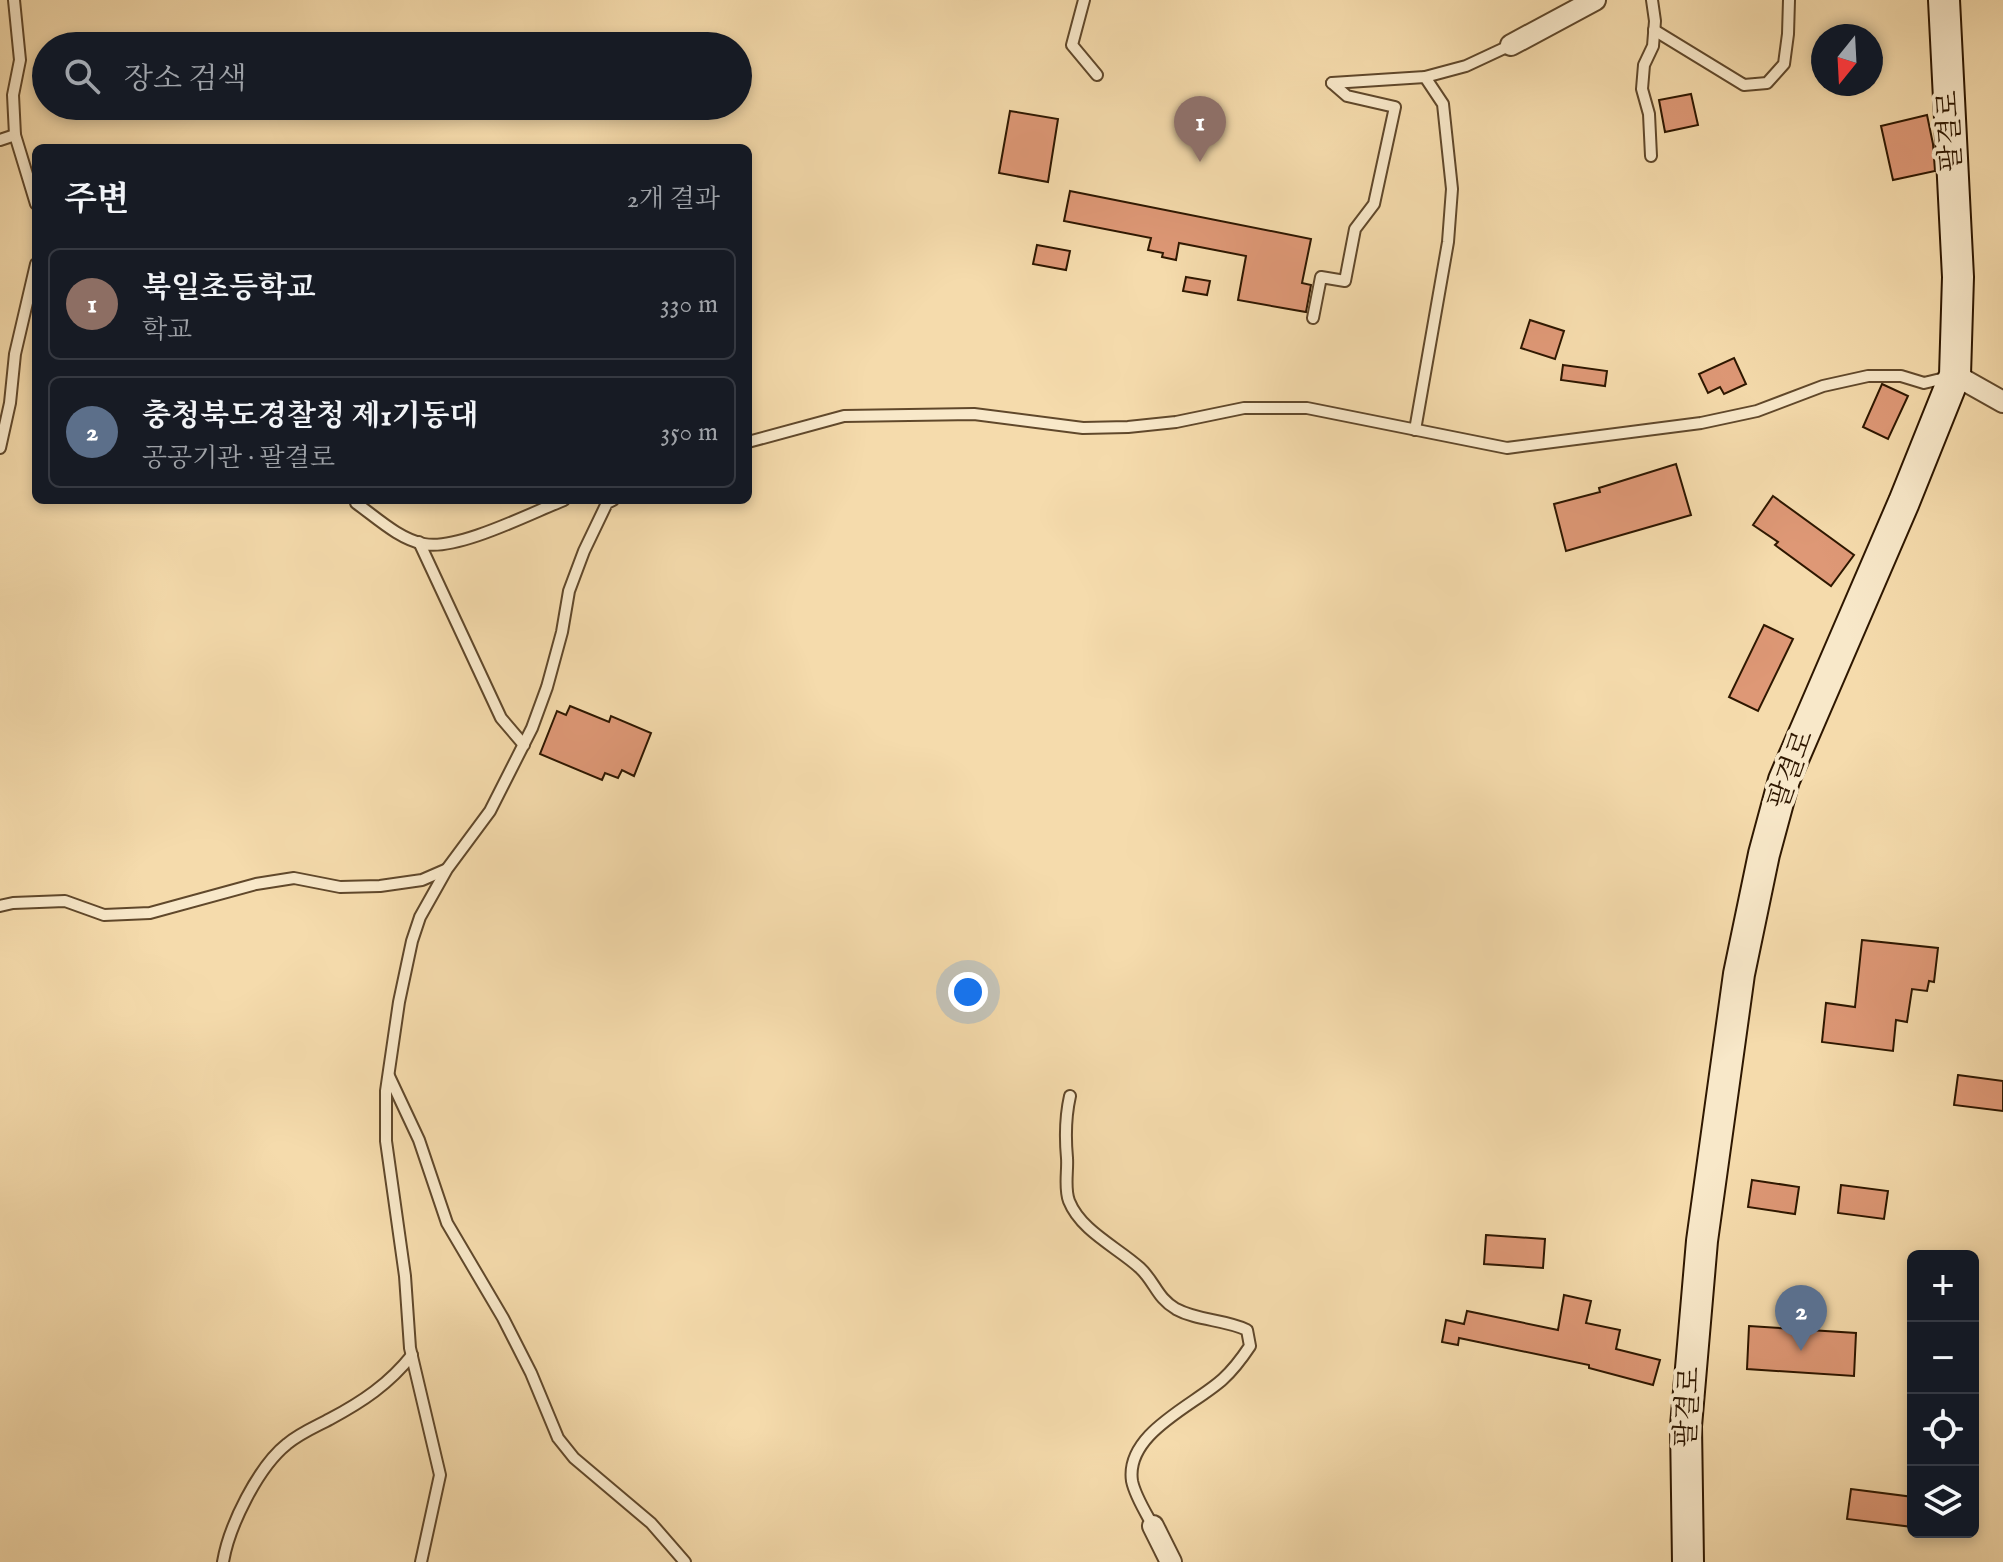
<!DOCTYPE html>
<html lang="ko">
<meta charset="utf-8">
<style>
body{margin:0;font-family:"IM FELL English","Noto Serif KR",serif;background:#20242c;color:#f1f3f6}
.controls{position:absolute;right:24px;bottom:24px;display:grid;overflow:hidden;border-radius:12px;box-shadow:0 4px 12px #0003}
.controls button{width:72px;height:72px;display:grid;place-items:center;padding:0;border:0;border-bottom:2px solid #363941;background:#171b24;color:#f1f3f6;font:40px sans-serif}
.compass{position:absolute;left:1811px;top:24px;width:72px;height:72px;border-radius:50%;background:#171b24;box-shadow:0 4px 12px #0003;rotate:198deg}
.you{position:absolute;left:968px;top:992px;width:28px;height:28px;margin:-20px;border:6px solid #fff;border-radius:50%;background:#1a73e8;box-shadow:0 0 0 12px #1a73e833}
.badge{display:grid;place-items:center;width:52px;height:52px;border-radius:50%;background:#1a73e8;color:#fff;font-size:26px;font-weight:700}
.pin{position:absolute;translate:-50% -66px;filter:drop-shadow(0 2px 4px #0008)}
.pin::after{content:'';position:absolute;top:42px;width:28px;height:24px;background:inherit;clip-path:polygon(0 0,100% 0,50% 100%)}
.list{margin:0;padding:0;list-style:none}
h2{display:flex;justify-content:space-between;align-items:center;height:104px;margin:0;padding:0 32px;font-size:34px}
h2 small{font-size:26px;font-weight:400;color:#9ea1a6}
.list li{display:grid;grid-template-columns:52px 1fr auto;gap:24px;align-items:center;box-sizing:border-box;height:112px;margin:0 16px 16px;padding:0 16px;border:2px solid #363941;border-radius:12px}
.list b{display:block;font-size:30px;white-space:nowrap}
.list p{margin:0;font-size:26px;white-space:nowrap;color:#9ea1a6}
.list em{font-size:26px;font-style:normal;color:#9ea1a6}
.icon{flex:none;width:44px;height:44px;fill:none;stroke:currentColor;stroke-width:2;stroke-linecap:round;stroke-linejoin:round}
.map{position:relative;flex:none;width:2003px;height:1562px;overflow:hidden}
.search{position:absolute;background:#171b24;box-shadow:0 4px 12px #0003;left:32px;top:32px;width:720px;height:88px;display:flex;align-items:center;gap:20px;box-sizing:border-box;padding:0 28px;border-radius:44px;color:#9ea1a6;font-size:30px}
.panel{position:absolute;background:#171b24;box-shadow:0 4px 12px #0003;left:32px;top:144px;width:720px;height:360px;border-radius:12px}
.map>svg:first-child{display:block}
.building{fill:#de9876;stroke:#2e1700;stroke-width:2}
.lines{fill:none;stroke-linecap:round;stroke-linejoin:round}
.lane-casing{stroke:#60482b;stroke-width:14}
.street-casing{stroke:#60482b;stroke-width:24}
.secondary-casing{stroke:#2e1700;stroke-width:34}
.lane{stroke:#f8e8c9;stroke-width:10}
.street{stroke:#f8e8c9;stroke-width:20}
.secondary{stroke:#f8e8c9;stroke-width:30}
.labels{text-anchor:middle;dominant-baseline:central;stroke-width:8;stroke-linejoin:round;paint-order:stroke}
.street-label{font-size:28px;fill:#2e1700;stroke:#f8e8c9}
</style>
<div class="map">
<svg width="2003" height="1562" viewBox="0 0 2003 1562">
<rect width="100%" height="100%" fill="#f5dbac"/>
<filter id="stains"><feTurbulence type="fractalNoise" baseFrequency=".0025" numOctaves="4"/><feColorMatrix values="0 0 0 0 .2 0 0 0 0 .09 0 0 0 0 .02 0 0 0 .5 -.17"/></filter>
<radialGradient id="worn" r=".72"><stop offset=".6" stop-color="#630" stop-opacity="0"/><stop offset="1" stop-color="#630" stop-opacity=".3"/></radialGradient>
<g class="building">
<polygon points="1691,94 1698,125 1665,132 1659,100"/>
<polygon points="1010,111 1058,119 1048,182 999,173"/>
<polygon points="1927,115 1933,144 1935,171 1893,180 1881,126"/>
<polygon points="1070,191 1311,239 1302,283 1311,285 1306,312 1238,300 1246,256 1179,243 1176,260 1162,257 1163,253 1148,250 1151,238 1064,221"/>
<polygon points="1037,245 1070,251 1066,270 1033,264"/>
<polygon points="1186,277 1210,281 1207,295 1183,291"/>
<polygon points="1530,320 1564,331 1555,359 1521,348"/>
<polygon points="1734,358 1746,384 1724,394 1720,387 1708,393 1699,374"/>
<polygon points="1563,365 1607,371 1605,386 1561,380"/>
<polygon points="1882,384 1908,396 1888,439 1863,427"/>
<polygon points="1676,464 1691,515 1566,551 1554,504 1600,492 1599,488"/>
<polygon points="1773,496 1854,555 1831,586 1775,545 1778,542 1753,525"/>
<polygon points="1764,625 1793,639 1758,711 1729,697"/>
<polygon points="570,706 609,722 611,716 651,733 634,776 622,770 618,778 605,773 602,780 540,754 557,711 566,715"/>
<polygon points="1862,940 1938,948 1934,982 1929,981 1927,991 1912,989 1907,1022 1896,1020 1893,1051 1822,1042 1826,1003 1855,1007"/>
<polygon points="1958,1075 2003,1081 2003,1111 1954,1105"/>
<polygon points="1752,1180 1799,1187 1795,1214 1748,1207"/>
<polygon points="1841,1185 1888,1191 1884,1219 1838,1213"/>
<polygon points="1486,1235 1545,1239 1543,1268 1484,1264"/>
<polygon points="1564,1295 1591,1301 1586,1323 1620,1330 1616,1349 1660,1360 1653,1385 1589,1368 1589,1365 1459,1338 1458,1345 1442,1342 1446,1320 1464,1324 1467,1311 1558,1330"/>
<polygon points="1749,1326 1856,1333 1854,1376 1747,1369"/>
<polygon points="1851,1489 1913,1497 1913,1527 1847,1519"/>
</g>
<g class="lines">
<defs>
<g id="lane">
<polyline points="14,0 20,60 13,95 15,135 36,204"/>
<polyline points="1084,0 1072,45 1097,75"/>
<polyline points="1654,30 1744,85 1767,83 1784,64 1788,34 1789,0"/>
<polyline points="1332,83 1425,77 1466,66 1511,45"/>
<polyline points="0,140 15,135"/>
<polyline points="1651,156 1649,114 1642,89 1644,65 1653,46 1655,21 1652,0"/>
<polyline points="1313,318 1321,277 1345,281 1355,229 1374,204 1395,107 1347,96 1332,83"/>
<polyline points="1415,430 1448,242 1452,189 1443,104 1425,77"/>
<polyline points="748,442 844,416 974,414 1083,428 1128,427 1176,422 1244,408 1307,408 1507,448 1701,423 1757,411 1823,386 1868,376 1901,376 1924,383 1949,377"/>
<polyline points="0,448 10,403 15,354 36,264"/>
<path d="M356 503C377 518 399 539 424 544 457 551 531 513 564 500"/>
<polyline points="419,542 501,718 524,745"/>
<polyline points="0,906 13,903 65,901 104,915 150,913 256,884 294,878 340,887 380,886 422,880 445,870"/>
<polyline points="389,1076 419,1140 447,1223 503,1318 531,1373 558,1438 574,1458 651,1523 685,1562"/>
<path d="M1070 1096C1065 1118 1065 1136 1067 1158 1068 1171 1064 1188 1069 1201 1081 1231 1117 1247 1140 1268 1155 1282 1157 1298 1176 1309 1198 1321 1223 1319 1247 1330L1250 1346C1242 1358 1234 1369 1223 1379 1195 1405 1125 1433 1132 1481 1135 1496 1146 1513 1153 1526"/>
<path d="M223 1562C229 1526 258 1467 287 1444 300 1433 315 1427 330 1419 362 1402 389 1384 412 1355"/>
<polyline points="421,1562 440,1475 410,1348 405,1276 386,1141 386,1091 399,1002 412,941 420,917 447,869 490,811 532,728 547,687 562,632 569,591 584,551 607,503 613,500"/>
</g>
<g id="street">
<polyline points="1511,45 1595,0"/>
<polyline points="1955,375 2003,402"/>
<polyline points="1153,1526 1171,1562"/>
</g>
<polyline id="secondary" points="1688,1562 1686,1426 1702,1241 1739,974 1764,854 1784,780 1904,502 1955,375 1958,277 1944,0"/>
</defs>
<use href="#lane" class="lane-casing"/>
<use href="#street" class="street-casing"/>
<use href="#secondary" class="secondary-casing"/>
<use href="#lane" class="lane"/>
<use href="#street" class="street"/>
<use href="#secondary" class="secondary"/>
</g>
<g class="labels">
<g class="street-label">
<text transform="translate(1951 131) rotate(-93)">팔결로</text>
<text transform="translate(1792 770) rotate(-70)">팔결로</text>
<text transform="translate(1689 1407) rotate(-87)">팔결로</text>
</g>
</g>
<rect width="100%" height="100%" filter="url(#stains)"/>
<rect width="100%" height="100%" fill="url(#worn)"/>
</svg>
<div class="controls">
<button>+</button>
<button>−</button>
<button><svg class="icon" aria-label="locate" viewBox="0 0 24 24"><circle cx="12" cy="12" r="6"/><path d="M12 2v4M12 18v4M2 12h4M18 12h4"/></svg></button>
<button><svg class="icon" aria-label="layers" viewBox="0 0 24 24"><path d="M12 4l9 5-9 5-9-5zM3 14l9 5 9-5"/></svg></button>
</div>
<svg class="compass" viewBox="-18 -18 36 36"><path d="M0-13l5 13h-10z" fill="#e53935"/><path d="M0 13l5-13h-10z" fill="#9ea1a6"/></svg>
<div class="you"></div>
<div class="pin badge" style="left:1200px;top:162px;background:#8d6e63">1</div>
<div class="pin badge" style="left:1801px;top:1351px;background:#5c6f8a">2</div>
<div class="search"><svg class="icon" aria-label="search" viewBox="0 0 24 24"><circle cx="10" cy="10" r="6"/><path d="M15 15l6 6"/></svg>장소 검색</div>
<section class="panel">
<h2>주변<small>2개 결과</small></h2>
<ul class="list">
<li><span class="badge" style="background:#8d6e63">1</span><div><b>북일초등학교</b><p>학교</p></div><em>330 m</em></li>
<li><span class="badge" style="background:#5c6f8a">2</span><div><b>충청북도경찰청 제1기동대</b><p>공공기관 · 팔결로</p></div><em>350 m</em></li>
</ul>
</section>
</div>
